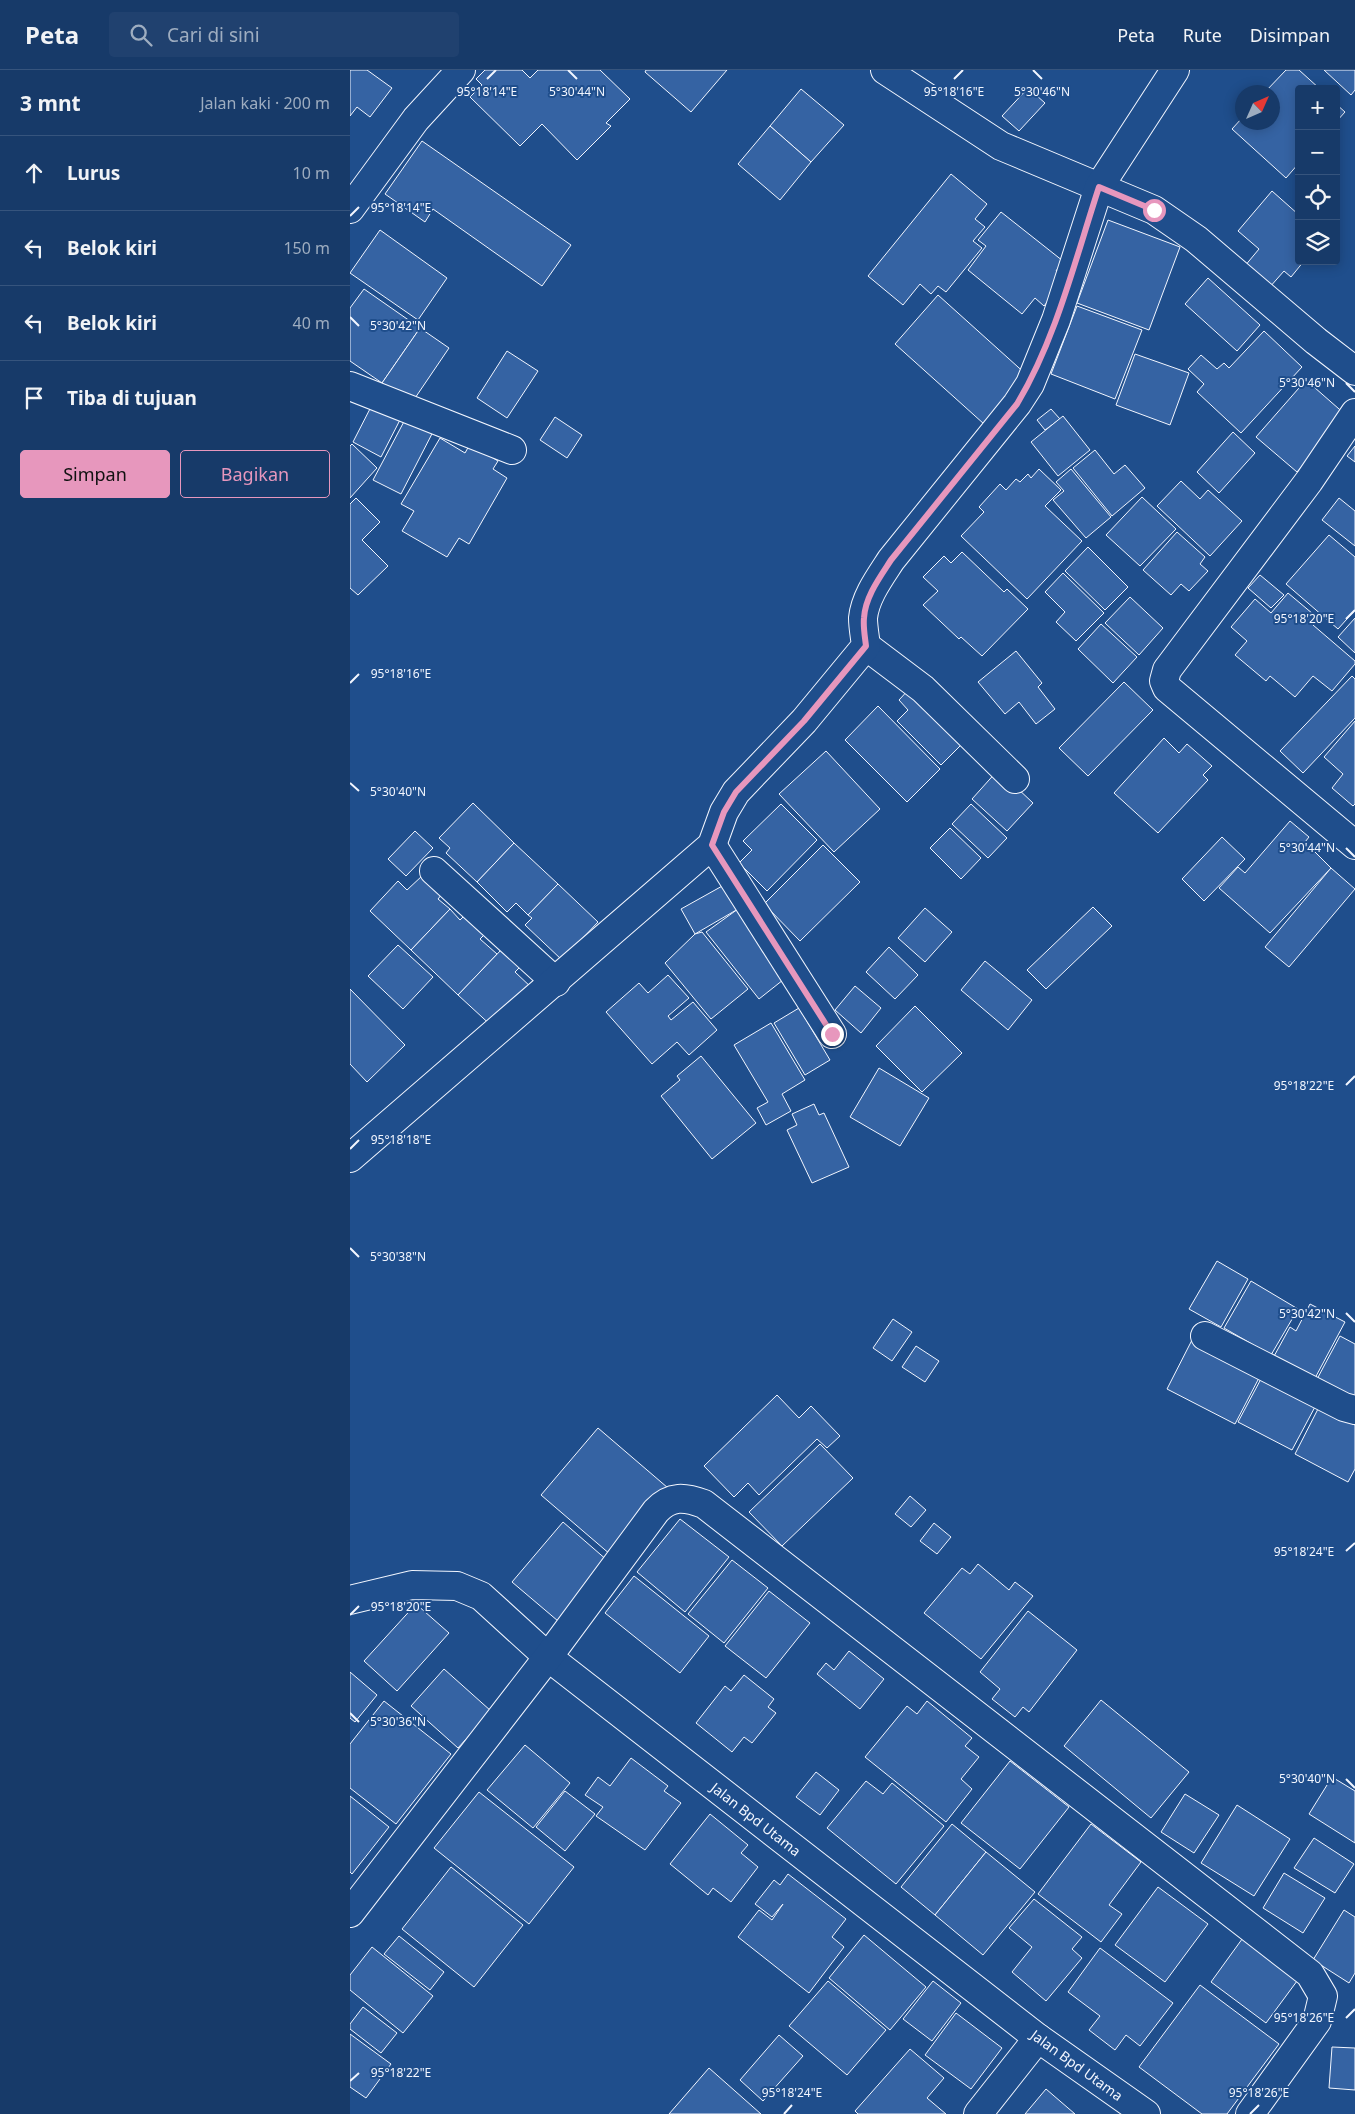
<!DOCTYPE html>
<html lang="id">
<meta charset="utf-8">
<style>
body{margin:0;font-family:"Noto Sans",sans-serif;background:#20416f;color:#f1f3f6}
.controls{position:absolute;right:15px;top:15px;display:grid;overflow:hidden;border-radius:5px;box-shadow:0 2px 12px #0003}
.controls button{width:45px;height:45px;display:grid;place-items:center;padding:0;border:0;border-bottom:1px solid #36547d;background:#173a69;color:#f1f3f6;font:25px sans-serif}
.compass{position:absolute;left:885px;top:15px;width:45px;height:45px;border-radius:50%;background:#173a69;box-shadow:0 2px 12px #0003;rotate:45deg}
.stop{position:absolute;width:15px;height:15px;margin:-11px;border:4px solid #e797bd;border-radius:50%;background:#fff}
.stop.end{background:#e797bd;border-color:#fff;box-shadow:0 1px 5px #0008}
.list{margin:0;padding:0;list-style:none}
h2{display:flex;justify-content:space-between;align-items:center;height:65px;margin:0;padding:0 20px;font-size:21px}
h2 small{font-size:16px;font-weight:400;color:#9eadc0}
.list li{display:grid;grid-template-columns:32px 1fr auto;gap:15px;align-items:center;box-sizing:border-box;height:75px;padding:0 20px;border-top:1px solid #36547d}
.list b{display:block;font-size:19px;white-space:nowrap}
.list em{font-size:16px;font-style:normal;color:#9eadc0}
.actions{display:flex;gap:10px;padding:15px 20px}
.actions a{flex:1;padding:11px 0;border:1px solid #e797bd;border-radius:5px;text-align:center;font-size:18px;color:#e797bd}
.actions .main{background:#e797bd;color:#111}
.icon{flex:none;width:28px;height:28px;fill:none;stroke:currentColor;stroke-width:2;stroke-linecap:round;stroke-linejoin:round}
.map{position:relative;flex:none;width:1005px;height:2044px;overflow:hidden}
header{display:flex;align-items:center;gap:30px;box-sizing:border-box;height:70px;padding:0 25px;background:#173a69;border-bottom:1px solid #36547d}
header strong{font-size:24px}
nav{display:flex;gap:28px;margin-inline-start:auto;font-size:18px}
.search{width:350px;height:45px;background:#20416f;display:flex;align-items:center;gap:12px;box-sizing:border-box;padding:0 18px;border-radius:5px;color:#9eadc0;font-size:19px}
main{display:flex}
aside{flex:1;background:#173a69}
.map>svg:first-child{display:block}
.building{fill:#3563a3;stroke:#f2f6ff}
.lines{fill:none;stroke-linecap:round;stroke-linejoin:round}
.minor-casing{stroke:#f2f6ff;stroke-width:30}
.minor{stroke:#1f4e8c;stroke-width:28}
.route{stroke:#e797bd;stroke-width:6}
.ticks{fill:none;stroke:#f2f6ff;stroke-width:2}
.labels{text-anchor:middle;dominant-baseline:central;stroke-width:4;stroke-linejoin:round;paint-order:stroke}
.street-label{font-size:14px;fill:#f2f6ff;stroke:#1f4e8c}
.ticks-label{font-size:12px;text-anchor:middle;fill:#f2f6ff;stroke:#1f4e8c;stroke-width:4;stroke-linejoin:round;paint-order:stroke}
</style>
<header>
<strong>Peta</strong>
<div class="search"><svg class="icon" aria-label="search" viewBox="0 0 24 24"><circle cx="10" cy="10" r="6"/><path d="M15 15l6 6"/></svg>Cari di sini</div>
<nav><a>Peta</a><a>Rute</a><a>Disimpan</a></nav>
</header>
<main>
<aside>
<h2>3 mnt<small>Jalan kaki · 200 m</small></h2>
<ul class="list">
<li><svg class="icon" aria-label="ahead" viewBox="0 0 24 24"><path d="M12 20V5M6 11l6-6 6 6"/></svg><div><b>Lurus</b></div><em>10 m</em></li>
<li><svg class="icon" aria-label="left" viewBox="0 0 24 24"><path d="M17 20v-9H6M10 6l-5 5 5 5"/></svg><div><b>Belok kiri</b></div><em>150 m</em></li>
<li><svg class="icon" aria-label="left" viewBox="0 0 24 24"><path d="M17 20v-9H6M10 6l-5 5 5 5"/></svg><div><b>Belok kiri</b></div><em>40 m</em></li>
<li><svg class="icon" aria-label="arrive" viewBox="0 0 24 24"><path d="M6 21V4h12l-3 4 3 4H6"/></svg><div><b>Tiba di tujuan</b></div></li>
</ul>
<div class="actions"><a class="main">Simpan</a><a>Bagikan</a></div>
</aside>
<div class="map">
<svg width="1005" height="2044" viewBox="0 0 1005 2044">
<rect width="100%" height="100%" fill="#1f4e8c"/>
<g class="building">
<polygon points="0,0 17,0 42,18 20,47 7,37 0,46"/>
<polygon points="135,0 172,0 180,8 188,0 250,0 280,29 256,53 261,56 227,90 192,54 170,76 120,27 132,15 126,9"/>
<polygon points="296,0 377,0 341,42 295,2"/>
<polygon points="936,0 949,0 970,19 949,19 949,93 936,108 882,59 892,48 892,52 922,52 922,22 915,22"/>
<polygon points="974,0 1005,0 1005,20 1001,25"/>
<polygon points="678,18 695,33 669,61 652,46"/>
<polygon points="451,19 494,55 461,92 420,56"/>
<polygon points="986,34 995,42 986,52"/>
<polygon points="420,56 461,92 430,130 388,94"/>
<polygon points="72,71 221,175 192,216 83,139 75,152 35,124"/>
<polygon points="601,104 637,134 625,149 635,157 623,171 632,178 596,222 588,216 581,224 570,214 553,235 518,206"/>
<polygon points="922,121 949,145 949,191 954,191 941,207 934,201 919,218 894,197 909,179 888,161"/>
<polygon points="651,142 713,191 706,201 716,209 694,236 685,228 672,244 618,200 636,176 628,170"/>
<polygon points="758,150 830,177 799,260 727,233"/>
<polygon points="30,160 97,208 68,250 0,203"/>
<polygon points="858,208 910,255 887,281 835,234"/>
<polygon points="14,219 70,258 32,313 0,291 0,238"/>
<polygon points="588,225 678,306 634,354 545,274"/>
<polygon points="727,236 792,260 765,329 701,304"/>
<polygon points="70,258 99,278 61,334 32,313"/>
<polygon points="914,261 952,297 891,363 847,322 854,314 838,299 851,285 867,299 874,293 879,298"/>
<polygon points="157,281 188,301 157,348 127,328"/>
<polygon points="785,284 839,303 820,355 766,335"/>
<polygon points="956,310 997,346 947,402 906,367"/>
<polygon points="24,331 52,346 31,387 3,372"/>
<polygon points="701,339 710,349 695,360 687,350"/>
<polygon points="58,344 85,358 51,424 23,410"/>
<polygon points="713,346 740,380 708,406 681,372"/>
<polygon points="205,347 232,365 217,388 190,370"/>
<polygon points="883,362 905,383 869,423 847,402"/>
<polygon points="90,368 115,383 120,374 148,391 143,399 157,408 119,474 109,468 97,487 52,461 64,441 51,434"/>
<polygon points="2,374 27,398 0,428 0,376"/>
<polygon points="1005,376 1005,392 997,386"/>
<polygon points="745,380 764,404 775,395 795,418 762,446 723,398"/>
<polygon points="689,399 711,420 695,436 732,471 677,529 611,466 634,442 629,437 650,414 656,420 666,409 670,412 678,404 681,408"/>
<polygon points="721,399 761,447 736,468 703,430 714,421 706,412"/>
<polygon points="831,411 850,429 858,420 892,451 860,486 807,436"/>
<polygon points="792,427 826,459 790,496 756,465"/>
<polygon points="6,428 30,452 12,470 38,496 8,525 0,518 0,434"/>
<polygon points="989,428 1005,441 1005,476 972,450"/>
<polygon points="827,462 855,487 850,494 858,501 839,521 831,514 821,525 793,500"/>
<polygon points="979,465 1005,487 1005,540 988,559 936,514"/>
<polygon points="738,477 778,517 755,540 715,501"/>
<polygon points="612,482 654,522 657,519 678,539 632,586 611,567 609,569 573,535 588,521 573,507 594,486 601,493"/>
<polygon points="713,503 754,543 726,571 706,552 715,542 695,522"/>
<polygon points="910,505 934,525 921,538 898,518"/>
<polygon points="938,523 969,549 963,555 1005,591 1005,594 982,621 963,606 945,627 920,606 916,611 885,585 897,571 881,557 905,529 921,543"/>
<polygon points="780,527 813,558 789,585 755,553"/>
<polygon points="1005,548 1005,583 988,567"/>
<polygon points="751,554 787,587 763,613 728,579"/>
<polygon points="666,581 692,613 688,617 705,639 686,654 669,632 655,644 628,612"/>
<polygon points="1002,606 1005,609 1005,648 953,703 930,681"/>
<polygon points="774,612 803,640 738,706 709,678"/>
<polygon points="561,617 615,671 591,695 547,651 558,640 549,630"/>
<polygon points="528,636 590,699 557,732 495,670"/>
<polygon points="1005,651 1005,734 1003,736 982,718 993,704 974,687"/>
<polygon points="814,668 829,683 837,674 862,696 853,705 858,710 808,763 764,723"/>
<polygon points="476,681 530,739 484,782 429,724"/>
<polygon points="648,700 683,733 657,761 622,729"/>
<polygon points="123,733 164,773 127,812 96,783 100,778 89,768"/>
<polygon points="431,734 467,770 417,821 389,793 402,780 393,771"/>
<polygon points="621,734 657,768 638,788 602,754"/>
<polygon points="940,751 959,767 955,772 981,798 920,863 869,818 888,797 895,803"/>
<polygon points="600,758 631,788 611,809 580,778"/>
<polygon points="65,761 83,778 56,806 38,789"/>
<polygon points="872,767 895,789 854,831 832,809"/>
<polygon points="164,773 208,814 178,845 166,833 157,842 127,812"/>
<polygon points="473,775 510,812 450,871 414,834"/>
<polygon points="981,798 1005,819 939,897 915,877"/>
<polygon points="73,805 92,824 88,829 100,839 61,880 20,841 48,811 57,820"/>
<polygon points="208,814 248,852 212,890 175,855 182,848 178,845"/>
<polygon points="374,815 388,839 345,864 331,839"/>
<polygon points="743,837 762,856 696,919 677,900"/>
<polygon points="575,838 602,862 575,892 548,868"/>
<polygon points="100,839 110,850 115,845 135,864 130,869 147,884 108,925 61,880"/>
<polygon points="388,839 438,906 409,929 356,862"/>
<polygon points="352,862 398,919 361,949 315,893 345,864"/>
<polygon points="48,875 83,907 53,939 18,906"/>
<polygon points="539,877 568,905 545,929 516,902"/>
<polygon points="152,879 170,897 165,902 183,919 145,959 108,925"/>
<polygon points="635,891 682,930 658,960 611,920"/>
<polygon points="318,905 339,928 318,946 321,950 343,932 367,960 339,985 327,972 302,994 256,942 289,913 298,923"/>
<polygon points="505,916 531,938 511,963 485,940"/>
<polygon points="0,919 55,975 17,1012 0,994"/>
<polygon points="565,936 612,983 572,1022 526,976"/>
<polygon points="449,938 480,990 455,1005 424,953"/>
<polygon points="421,953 455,1010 432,1024 441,1041 416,1055 407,1038 418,1032 384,975"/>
<polygon points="351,986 406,1053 362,1089 311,1026 330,1010 327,1006"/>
<polygon points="529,998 579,1028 550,1076 500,1047"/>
<polygon points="464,1034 469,1045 474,1043 499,1097 462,1113 437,1060 447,1055 442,1044"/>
<polygon points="867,1191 898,1209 871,1257 839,1239"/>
<polygon points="901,1211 948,1239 921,1285 874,1258"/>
<polygon points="960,1234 995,1252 964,1310 923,1288 940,1257 946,1261"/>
<polygon points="543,1249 562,1262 542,1291 523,1278"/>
<polygon points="990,1266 1005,1274 1005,1332 966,1311"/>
<polygon points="842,1270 910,1306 885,1354 817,1319"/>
<polygon points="566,1276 589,1291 575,1312 552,1297"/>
<polygon points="912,1307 966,1335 942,1380 888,1352"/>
<polygon points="427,1325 449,1348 461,1336 490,1366 477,1378 467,1369 409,1425 398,1413 384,1427 354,1396"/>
<polygon points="969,1337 1005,1355 1005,1399 998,1412 945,1384"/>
<polygon points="248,1358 318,1418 261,1485 191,1425"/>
<polygon points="470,1374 503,1408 432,1476 399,1442"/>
<polygon points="560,1426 576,1440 561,1457 545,1444"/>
<polygon points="330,1449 379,1487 335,1542 287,1502"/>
<polygon points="213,1452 258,1491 208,1551 162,1512"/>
<polygon points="584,1453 601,1467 587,1484 570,1471"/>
<polygon points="382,1490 418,1518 374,1573 338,1544"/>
<polygon points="628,1494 659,1520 665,1512 683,1526 631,1589 574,1543 612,1498 620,1504"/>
<polygon points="284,1506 359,1566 330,1603 255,1543"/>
<polygon points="419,1521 460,1553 416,1608 375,1576"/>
<polygon points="66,1534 99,1563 47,1621 14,1591"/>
<polygon points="678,1541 727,1580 679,1642 673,1637 665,1647 642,1629 650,1619 630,1602"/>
<polygon points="499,1581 534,1609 510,1639 467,1604 476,1593 484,1600"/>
<polygon points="94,1599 141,1641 108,1678 61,1636"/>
<polygon points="0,1602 27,1625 5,1652 0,1648"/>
<polygon points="394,1605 424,1629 418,1637 426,1643 402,1673 394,1667 382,1682 346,1653 375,1616 381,1621"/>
<polygon points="751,1630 839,1702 801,1748 714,1676"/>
<polygon points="34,1631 101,1684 46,1754 0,1718 0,1674"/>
<polygon points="577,1631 622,1668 615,1676 629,1687 611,1709 622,1719 596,1752 515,1687 557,1636 567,1644"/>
<polygon points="175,1675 220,1713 183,1758 137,1720"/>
<polygon points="281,1688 318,1716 314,1721 331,1733 295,1780 246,1746 253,1737 235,1725 248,1707 260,1716"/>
<polygon points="660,1691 719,1737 670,1799 611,1753"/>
<polygon points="466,1702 489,1720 470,1745 446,1727"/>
<polygon points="982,1707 1005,1721 1005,1773 959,1744"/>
<polygon points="516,1711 533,1724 542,1713 594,1756 546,1814 477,1758"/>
<polygon points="215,1721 245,1744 215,1781 186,1757"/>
<polygon points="129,1722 224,1797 179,1854 84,1778"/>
<polygon points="835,1724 869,1745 844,1783 811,1762"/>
<polygon points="0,1726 39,1757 2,1804 0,1802"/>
<polygon points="887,1735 940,1769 904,1826 851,1793"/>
<polygon points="360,1744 398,1775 391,1783 408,1797 381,1832 363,1818 358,1825 320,1794"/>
<polygon points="602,1754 636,1782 585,1845 551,1817"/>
<polygon points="741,1754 791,1792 759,1835 772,1844 751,1872 688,1824"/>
<polygon points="964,1768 1004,1794 985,1823 944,1798"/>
<polygon points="636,1782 685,1822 633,1885 585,1845"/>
<polygon points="101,1797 173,1855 124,1917 52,1859"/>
<polygon points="934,1803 975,1828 953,1863 913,1838"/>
<polygon points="438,1804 496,1849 482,1867 494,1877 459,1923 388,1867 409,1840 422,1850 433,1834 422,1847 405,1834 424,1810 430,1815"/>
<polygon points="808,1817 858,1854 815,1912 765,1875"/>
<polygon points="684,1829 732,1867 722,1879 732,1888 696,1931 662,1902 682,1877 659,1858"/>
<polygon points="994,1840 1005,1847 1005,1903 999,1913 963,1890"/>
<polygon points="514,1865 576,1917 540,1960 479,1908"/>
<polygon points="895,1865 950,1907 916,1953 861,1912"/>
<polygon points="49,1866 94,1902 80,1920 34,1884"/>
<polygon points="22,1877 83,1926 53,1963 0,1920 0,1905"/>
<polygon points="750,1878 823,1933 790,1976 776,1965 765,1980 739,1960 750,1946 718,1922"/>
<polygon points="478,1911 536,1960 497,2005 439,1956"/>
<polygon points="583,1911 611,1933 582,1971 553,1949"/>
<polygon points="850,1915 929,1974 877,2044 852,2044 789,1997"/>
<polygon points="13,1937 47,1963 31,1983 0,1959 0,1954"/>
<polygon points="606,1943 652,1978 621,2019 575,1985"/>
<polygon points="0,1964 41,1994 16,2028 0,2017"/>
<polygon points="429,1965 453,1986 413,2031 390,2010"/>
<polygon points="982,1977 1005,1978 1005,2020 979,2018"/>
<polygon points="560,1979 594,2008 577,2028 596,2044 508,2044 505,2041"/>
<polygon points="359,1998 411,2044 319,2044"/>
<polygon points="696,2019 725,2044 675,2044"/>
</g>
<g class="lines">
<defs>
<g id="minor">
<polyline points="535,0 651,76 804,140 846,169 966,271 1005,301"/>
<polyline points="0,139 66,49 111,0"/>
<polyline points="0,316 162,380"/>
<polyline points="1005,343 959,411 817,600 814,611 817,618 1005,775"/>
<polyline points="516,576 573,619 665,709"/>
<polyline points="362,775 482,964"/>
<polyline points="84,801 206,912"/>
<path d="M0 1088 362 775 374 742 386 722 454 651 516 576C515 567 513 557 513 548 515 527 530 507 541 490L667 334 680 314 706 250 749 117 825 0"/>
<polyline points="855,1266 994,1337 1005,1340"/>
<polyline points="0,1530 62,1515 107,1516 131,1526 198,1587 688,1968 796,2044"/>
<path d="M0 1843 198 1587 306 1441C321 1425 335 1427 354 1434L960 1904 973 1926 967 1951 900 2044"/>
<polyline points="628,2044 688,1968"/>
</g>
</defs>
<use href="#minor" class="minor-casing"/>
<use href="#minor" class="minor"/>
</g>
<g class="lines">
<path class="route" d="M482 964 362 775 374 742 386 722 454 651 516 576C515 567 513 557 514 548 515 527 530 507 541 490L667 334C706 269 725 190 749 117L804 140"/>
</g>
<path class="ticks" d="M218 0 227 9M683 0 692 9M137 9 146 0M604 9 613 0M0 146 9 137M0 247 9 256M996 313 1005 322M996 549 1005 540M0 613 9 604M0 713 9 721M996 778 1005 787M996 1015 1005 1006M0 1079 9 1070M0 1178 9 1187M996 1243 1005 1252M996 1481 1005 1473M0 1545 9 1536M0 1643 9 1652M996 1709 1005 1718M996 1948 1005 1939M0 2011 9 2003M434 2044 442 2035M900 2044 909 2035"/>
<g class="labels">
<g class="street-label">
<text transform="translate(406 1749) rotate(38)">Jalan Bpd Utama</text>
<text transform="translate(727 1995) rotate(36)">Jalan Bpd Utama</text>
</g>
</g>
<g class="ticks-label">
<text x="137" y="26">95°18'14"E</text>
<text x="227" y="26">5°30'44"N</text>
<text x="604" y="26">95°18'16"E</text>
<text x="692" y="26">5°30'46"N</text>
<text x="51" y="142">95°18'14"E</text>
<text x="48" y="260">5°30'42"N</text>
<text x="957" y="317">5°30'46"N</text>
<text x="954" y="553">95°18'20"E</text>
<text x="51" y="608">95°18'16"E</text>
<text x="48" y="726">5°30'40"N</text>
<text x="957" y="782">5°30'44"N</text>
<text x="954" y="1020">95°18'22"E</text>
<text x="51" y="1074">95°18'18"E</text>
<text x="48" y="1191">5°30'38"N</text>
<text x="957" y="1248">5°30'42"N</text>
<text x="954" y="1486">95°18'24"E</text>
<text x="51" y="1541">95°18'20"E</text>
<text x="48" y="1656">5°30'36"N</text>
<text x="957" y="1713">5°30'40"N</text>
<text x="954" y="1952">95°18'26"E</text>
<text x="51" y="2007">95°18'22"E</text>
<text x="442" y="2027">95°18'24"E</text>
<text x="909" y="2027">95°18'26"E</text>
</g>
</svg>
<div class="controls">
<button>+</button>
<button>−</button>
<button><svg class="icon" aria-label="locate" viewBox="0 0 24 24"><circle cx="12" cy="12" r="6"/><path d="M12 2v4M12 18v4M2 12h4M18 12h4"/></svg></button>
<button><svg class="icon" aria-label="layers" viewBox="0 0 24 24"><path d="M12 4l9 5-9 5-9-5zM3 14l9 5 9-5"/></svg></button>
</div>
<svg class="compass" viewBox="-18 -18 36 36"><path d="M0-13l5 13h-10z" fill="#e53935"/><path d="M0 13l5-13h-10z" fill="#9eadc0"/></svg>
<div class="stop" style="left:804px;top:140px"></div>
<div class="stop end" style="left:482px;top:964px"></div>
</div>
</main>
